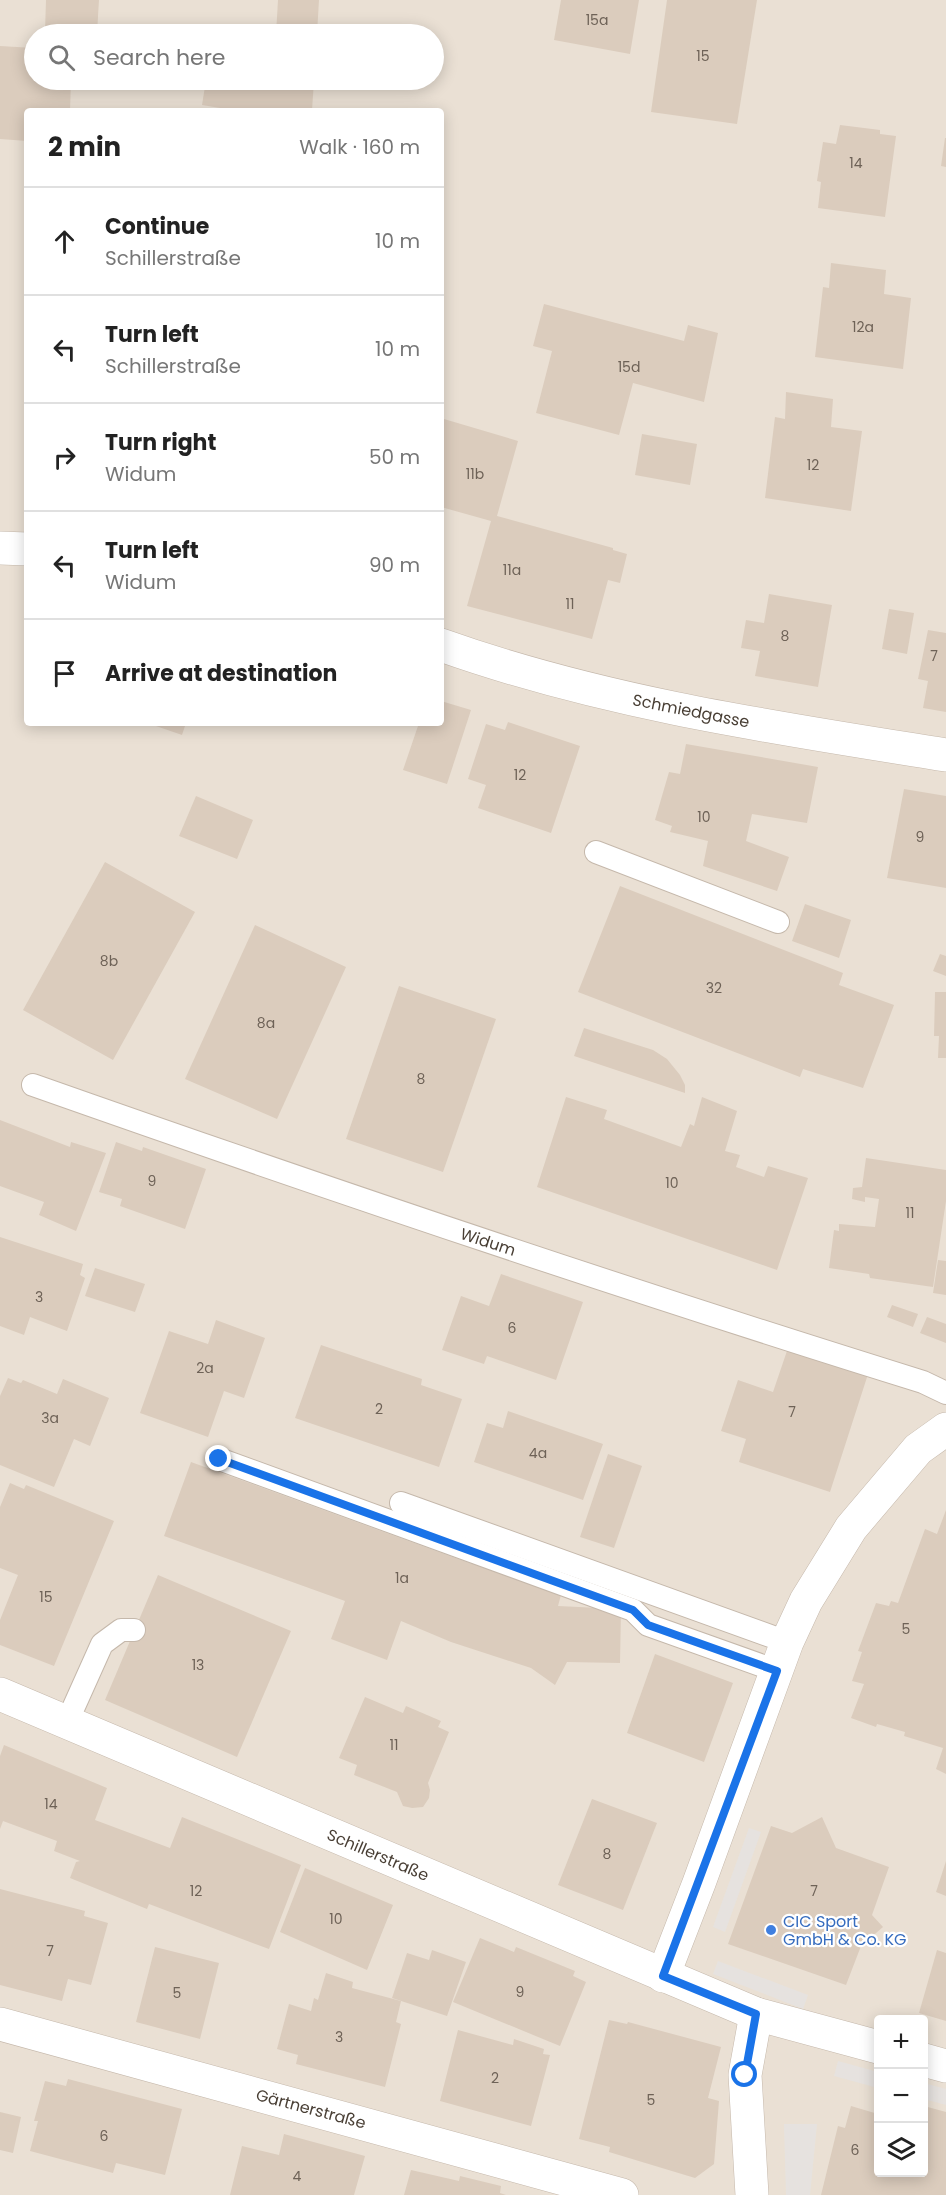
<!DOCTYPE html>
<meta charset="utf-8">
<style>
body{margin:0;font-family:Poppins,sans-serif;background:#f2f2f2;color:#222}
.controls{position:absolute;right:18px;bottom:18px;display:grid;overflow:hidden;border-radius:6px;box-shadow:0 3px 15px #0003}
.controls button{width:54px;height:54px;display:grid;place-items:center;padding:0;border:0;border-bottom:2px solid #e0e0e0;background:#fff;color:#222;font:30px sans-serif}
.stop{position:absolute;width:18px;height:18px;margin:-14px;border:4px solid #1a73e8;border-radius:50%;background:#fff}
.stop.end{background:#1a73e8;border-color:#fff;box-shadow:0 2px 6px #0008}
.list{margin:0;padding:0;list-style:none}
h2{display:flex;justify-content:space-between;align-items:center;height:78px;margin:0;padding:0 24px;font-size:26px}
h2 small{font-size:20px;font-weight:400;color:#767676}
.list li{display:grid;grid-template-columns:39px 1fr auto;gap:18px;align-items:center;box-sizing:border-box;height:108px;padding:0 24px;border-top:2px solid #e0e0e0}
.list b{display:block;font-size:22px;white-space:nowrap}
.list p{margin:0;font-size:20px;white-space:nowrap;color:#767676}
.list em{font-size:20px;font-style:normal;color:#767676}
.icon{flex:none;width:33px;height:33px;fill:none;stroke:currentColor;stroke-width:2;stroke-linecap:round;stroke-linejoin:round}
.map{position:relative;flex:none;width:946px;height:2195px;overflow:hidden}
.search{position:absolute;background:#fff;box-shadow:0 3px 15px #0003;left:24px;top:24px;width:420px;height:66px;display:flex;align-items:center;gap:15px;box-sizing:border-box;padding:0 21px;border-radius:33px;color:#767676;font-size:22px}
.panel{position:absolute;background:#fff;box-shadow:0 3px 15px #0003;left:24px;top:108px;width:420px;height:618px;border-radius:6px}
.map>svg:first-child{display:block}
.residential{fill:#eae0d4;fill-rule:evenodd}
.parking{fill:#e6e2df}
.building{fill:#dbccbd}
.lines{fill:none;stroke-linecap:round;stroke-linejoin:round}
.lane-casing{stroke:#c5b8ab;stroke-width:24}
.street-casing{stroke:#c5b8ab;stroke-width:34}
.lane{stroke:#fff;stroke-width:22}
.street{stroke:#fff;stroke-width:33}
.route{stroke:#1a73e8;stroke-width:8}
.shop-dot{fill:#3f7fe0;stroke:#fff;stroke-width:2}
.labels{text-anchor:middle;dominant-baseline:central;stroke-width:4.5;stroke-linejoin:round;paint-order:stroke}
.number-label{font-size:14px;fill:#6e6257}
.street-label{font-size:16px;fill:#493f35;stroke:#fff}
.shop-label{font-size:16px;fill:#366cbe;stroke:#fff;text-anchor:start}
</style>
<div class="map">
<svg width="946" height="2195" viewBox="0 0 946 2195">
<rect width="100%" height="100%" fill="#f5efe6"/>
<path class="residential" d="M0 0H946V2195H0ZM34 34H434V80H34ZM27 111H441V723H27ZM878 2020H924V2172H878Z"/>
<g class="parking">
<polygon points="749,1828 761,1832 725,1932 713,1927"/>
<polygon points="718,1961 808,1995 803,2009 713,1974"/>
<polygon points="838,2061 878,2072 878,2088 834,2076"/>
<polygon points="924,2083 946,2089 946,2105 924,2099"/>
<polygon points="784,2124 817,2124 810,2195 786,2195"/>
</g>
<g class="building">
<polygon points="46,0 99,0 97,33 45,31"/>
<polygon points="278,0 319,0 317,34 276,34"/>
<polygon points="561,0 639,0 630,54 554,40"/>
<polygon points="667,0 757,0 737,124 651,112"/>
<polygon points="0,46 34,48 34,80 71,80 70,111 27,111 27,141 0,139"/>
<polygon points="206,80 314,80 312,111 238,111 202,105"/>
<polygon points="840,125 880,130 880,134 896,136 885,217 818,208 821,182 817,181 823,142 836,144"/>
<polygon points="945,138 946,138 946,167 941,166"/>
<polygon points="831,263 886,270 884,294 911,298 903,369 815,357 823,287 829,288"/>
<polygon points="544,304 684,341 688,325 718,333 704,402 633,383 619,435 536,413 552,351 533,346"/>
<polygon points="786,392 833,399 831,427 862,431 851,511 765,498 775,417 785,419"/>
<polygon points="444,419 518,441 497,516 613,548 613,550 627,554 620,583 608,580 592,639 467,606 491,521 441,507 441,430"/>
<polygon points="642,434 697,444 690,485 635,475"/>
<polygon points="769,594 832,605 818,687 755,676 760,651 741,648 746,620 764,623"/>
<polygon points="889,609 914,613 907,654 882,649"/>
<polygon points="928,630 946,633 946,712 923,708 928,681 918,679"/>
<polygon points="441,701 471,710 447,784 403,770 419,723 441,723"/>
<polygon points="508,722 580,746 551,833 478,808 486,785 468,779 486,724 505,730"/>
<polygon points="157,723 186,723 182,735 156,726"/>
<polygon points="686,744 818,767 807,823 752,814 746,841 789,857 777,891 703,866 708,841 670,832 672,826 655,820 669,772 680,774"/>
<polygon points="904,789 946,796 946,888 887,878"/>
<polygon points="196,796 253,820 237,859 179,836"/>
<polygon points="105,862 195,912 113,1060 23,1010"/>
<polygon points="620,886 843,973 839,985 894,1005 863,1088 803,1069 800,1077 578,992"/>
<polygon points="805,904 851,920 839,958 792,941"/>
<polygon points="255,925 346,967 277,1119 185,1079"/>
<polygon points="940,954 946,956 946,976 933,971"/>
<polygon points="399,986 496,1019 443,1172 346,1139"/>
<polygon points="935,992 946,992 946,1058 938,1058 939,1036 934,1036"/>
<polygon points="584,1028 653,1050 667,1059 680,1075 685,1085 685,1093 574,1056"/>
<polygon points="566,1097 607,1110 604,1119 681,1147 690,1124 694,1126 702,1097 737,1111 725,1151 740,1155 736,1167 764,1177 768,1166 808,1178 777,1270 537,1187"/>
<polygon points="0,1120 70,1147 71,1142 106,1153 76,1231 39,1215 44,1202 0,1186"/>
<polygon points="116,1142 142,1151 143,1147 206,1169 185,1229 120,1206 122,1199 99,1192"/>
<polygon points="866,1158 946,1170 946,1201 933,1287 870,1278 869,1274 829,1268 834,1230 839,1231 839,1224 875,1227 879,1199 865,1197 865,1202 852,1199 853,1188 862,1187"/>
<polygon points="0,1237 83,1264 80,1275 85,1278 67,1331 30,1317 24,1335 0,1326"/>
<polygon points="938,1260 946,1261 946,1295 933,1293"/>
<polygon points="95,1268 145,1284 135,1312 85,1296"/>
<polygon points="501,1274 583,1302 556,1380 487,1356 484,1364 442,1350 461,1296 489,1306"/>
<polygon points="892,1305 918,1314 913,1327 887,1317"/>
<polygon points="927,1317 946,1324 946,1343 920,1333"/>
<polygon points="216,1320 265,1338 244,1398 224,1391 208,1437 140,1413 169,1331 208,1344"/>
<polygon points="321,1345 422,1379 421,1385 462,1399 439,1467 295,1418"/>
<polygon points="789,1345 869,1371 830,1492 739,1462 746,1439 721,1431 738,1380 773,1392"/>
<polygon points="8,1378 21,1383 23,1380 57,1394 63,1379 109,1398 90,1446 74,1439 54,1487 0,1465 0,1396"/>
<polygon points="508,1411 603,1444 583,1500 474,1462 487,1423 503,1428"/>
<polygon points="608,1454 642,1466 614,1548 580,1537"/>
<polygon points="191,1462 472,1564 472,1561 562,1591 558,1606 621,1609 620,1663 567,1662 555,1685 531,1668 451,1642 401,1621 387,1660 331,1639 345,1601 164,1536"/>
<polygon points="10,1483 24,1489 26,1485 114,1521 54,1666 0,1645 0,1620 18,1575 0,1568 0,1507"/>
<polygon points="946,1510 946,1774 936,1769 943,1748 904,1736 905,1732 877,1724 876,1727 851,1718 864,1684 852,1681 862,1652 858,1651 876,1603 889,1606 891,1601 898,1603 925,1529 937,1534"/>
<polygon points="158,1575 291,1631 237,1757 105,1700"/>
<polygon points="655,1654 733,1683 704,1762 627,1733"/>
<polygon points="365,1697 403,1713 406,1706 441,1721 438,1727 449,1732 428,1783 430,1790 429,1798 423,1807 412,1808 403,1806 397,1792 354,1775 357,1765 339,1758"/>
<polygon points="4,1745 107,1788 95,1820 170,1848 182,1817 301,1865 269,1949 149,1904 147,1909 70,1878 76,1862 80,1861 54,1851 57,1841 3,1821 0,1829 0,1756"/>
<polygon points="592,1799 657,1823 623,1910 558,1885"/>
<polygon points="822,1817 836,1848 889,1867 872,1915 883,1927 861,1946 846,1985 728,1944 771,1826 792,1833"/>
<polygon points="946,1861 946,1896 936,1892"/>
<polygon points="305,1868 393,1905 367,1970 280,1932"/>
<polygon points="0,1889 85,1911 84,1916 108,1923 91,1985 68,1979 62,2001 0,1985"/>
<polygon points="480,1938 514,1952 516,1947 575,1971 573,1976 586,1982 560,2046 453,2002"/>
<polygon points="155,1947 219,1963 200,2039 136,2022"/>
<polygon points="432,1950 466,1962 447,2016 392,1998 407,1953 429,1960"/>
<polygon points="937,1950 946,1953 946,2021 919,2013"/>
<polygon points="326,1973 353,1982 352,1988 401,2001 396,2022 401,2024 385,2087 296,2064 298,2055 277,2049 289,2004 311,2011 314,1998 318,2000"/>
<polygon points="609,2020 627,2024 628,2022 721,2047 708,2098 719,2101 714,2164 695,2178 609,2152 610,2147 579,2139"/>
<polygon points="458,2030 513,2045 514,2039 544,2049 543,2054 550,2055 531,2126 440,2101"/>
<polygon points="68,2079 182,2109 165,2175 116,2163 113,2173 30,2151 38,2121 34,2121 45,2081 66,2086"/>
<polygon points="851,2106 878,2114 878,2172 924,2172 924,2106 946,2112 946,2195 821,2195 838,2126 845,2128"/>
<polygon points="0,2112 21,2117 13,2153 0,2150"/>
<polygon points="284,2134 365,2156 354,2195 230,2195 242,2146 279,2155"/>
<polygon points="411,2170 459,2181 460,2176 501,2186 500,2193 506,2195 404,2195"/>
</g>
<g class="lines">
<defs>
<g id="lane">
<polyline points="596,852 778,922"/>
<path d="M33 1085C328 1189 624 1289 923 1382L946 1393"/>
<polyline points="219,1459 633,1610 648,1625 777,1671"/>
<polyline points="401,1503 787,1642"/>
<polyline points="67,1722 102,1644 121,1630 134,1630"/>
</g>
<g id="street">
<polyline points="0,548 27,549"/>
<path d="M441 645C604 703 776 728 946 755"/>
<polyline points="0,1694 756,2014 878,2047"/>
<polyline points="663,1976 699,1883 787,1642 806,1601 851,1528 918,1449 946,1429"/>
<polyline points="0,2024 622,2195"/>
<polyline points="924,2060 946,2066"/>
<polyline points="752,2195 745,2075 756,2014"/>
</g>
</defs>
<use href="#lane" class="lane-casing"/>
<use href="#street" class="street-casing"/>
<use href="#lane" class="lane"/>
<use href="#street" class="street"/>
</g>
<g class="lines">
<polyline class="route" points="219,1459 633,1610 648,1625 777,1671 663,1976 756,2014 745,2075"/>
</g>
<circle class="shop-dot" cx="771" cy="1930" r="6"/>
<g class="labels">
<g class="number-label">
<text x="597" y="20">15a</text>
<text x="703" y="56">15</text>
<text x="856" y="163">14</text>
<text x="863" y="327">12a</text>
<text x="629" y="367">15d</text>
<text x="813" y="465">12</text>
<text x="475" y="474">11b</text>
<text x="512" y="570">11a</text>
<text x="570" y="604">11</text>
<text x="785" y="636">8</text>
<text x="934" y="656">7</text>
<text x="520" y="775">12</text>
<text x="704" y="817">10</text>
<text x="920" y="837">9</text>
<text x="109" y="961">8b</text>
<text x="714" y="988">32</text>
<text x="266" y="1023">8a</text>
<text x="421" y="1079">8</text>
<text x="152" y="1181">9</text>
<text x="672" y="1183">10</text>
<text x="910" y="1213">11</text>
<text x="39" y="1297">3</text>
<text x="512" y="1328">6</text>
<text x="205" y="1368">2a</text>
<text x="379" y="1409">2</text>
<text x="792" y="1412">7</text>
<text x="50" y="1418">3a</text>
<text x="538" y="1453">4a</text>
<text x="402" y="1578">1a</text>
<text x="46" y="1597">15</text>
<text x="906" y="1629">5</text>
<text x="198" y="1665">13</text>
<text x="394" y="1745">11</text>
<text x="51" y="1804">14</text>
<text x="607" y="1854">8</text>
<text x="196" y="1891">12</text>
<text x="814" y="1891">7</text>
<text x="336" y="1919">10</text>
<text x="50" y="1951">7</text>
<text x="520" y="1992">9</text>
<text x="177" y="1993">5</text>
<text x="339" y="2037">3</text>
<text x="495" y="2078">2</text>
<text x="651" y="2100">5</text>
<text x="104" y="2136">6</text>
<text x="855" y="2150">6</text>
<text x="297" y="2176">4</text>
</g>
<g class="street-label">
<text transform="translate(691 711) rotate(11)">Schmiedgasse</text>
<text transform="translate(488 1242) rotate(18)">Widum</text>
<text transform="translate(378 1855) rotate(23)">Schillerstraße</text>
<text transform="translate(311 2109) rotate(15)">Gärtnerstraße</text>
</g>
<g class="shop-label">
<text x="783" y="1921">CIC Sport<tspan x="783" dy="18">GmbH &amp; Co. KG</tspan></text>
</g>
</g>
</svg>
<div class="controls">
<button>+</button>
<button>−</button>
<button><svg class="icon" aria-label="layers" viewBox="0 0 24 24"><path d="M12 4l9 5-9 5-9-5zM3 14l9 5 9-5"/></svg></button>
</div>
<div class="stop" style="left:745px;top:2075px"></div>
<div class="stop end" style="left:219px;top:1459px"></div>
<div class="search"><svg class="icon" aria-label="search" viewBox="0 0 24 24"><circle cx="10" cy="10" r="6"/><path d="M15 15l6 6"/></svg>Search here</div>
<section class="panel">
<h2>2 min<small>Walk · 160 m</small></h2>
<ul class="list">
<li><svg class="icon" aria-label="ahead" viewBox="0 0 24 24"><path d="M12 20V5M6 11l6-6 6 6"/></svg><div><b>Continue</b><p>Schillerstraße</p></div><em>10 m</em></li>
<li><svg class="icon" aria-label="left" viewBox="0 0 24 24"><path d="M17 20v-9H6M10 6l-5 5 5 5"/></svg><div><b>Turn left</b><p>Schillerstraße</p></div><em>10 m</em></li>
<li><svg class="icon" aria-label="right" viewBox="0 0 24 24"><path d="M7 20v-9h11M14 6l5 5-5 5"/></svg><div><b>Turn right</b><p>Widum</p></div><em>50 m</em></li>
<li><svg class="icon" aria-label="left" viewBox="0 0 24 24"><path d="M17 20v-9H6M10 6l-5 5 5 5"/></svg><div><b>Turn left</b><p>Widum</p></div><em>90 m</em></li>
<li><svg class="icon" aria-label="arrive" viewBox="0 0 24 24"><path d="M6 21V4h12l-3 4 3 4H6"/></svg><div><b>Arrive at destination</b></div></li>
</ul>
</section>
</div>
